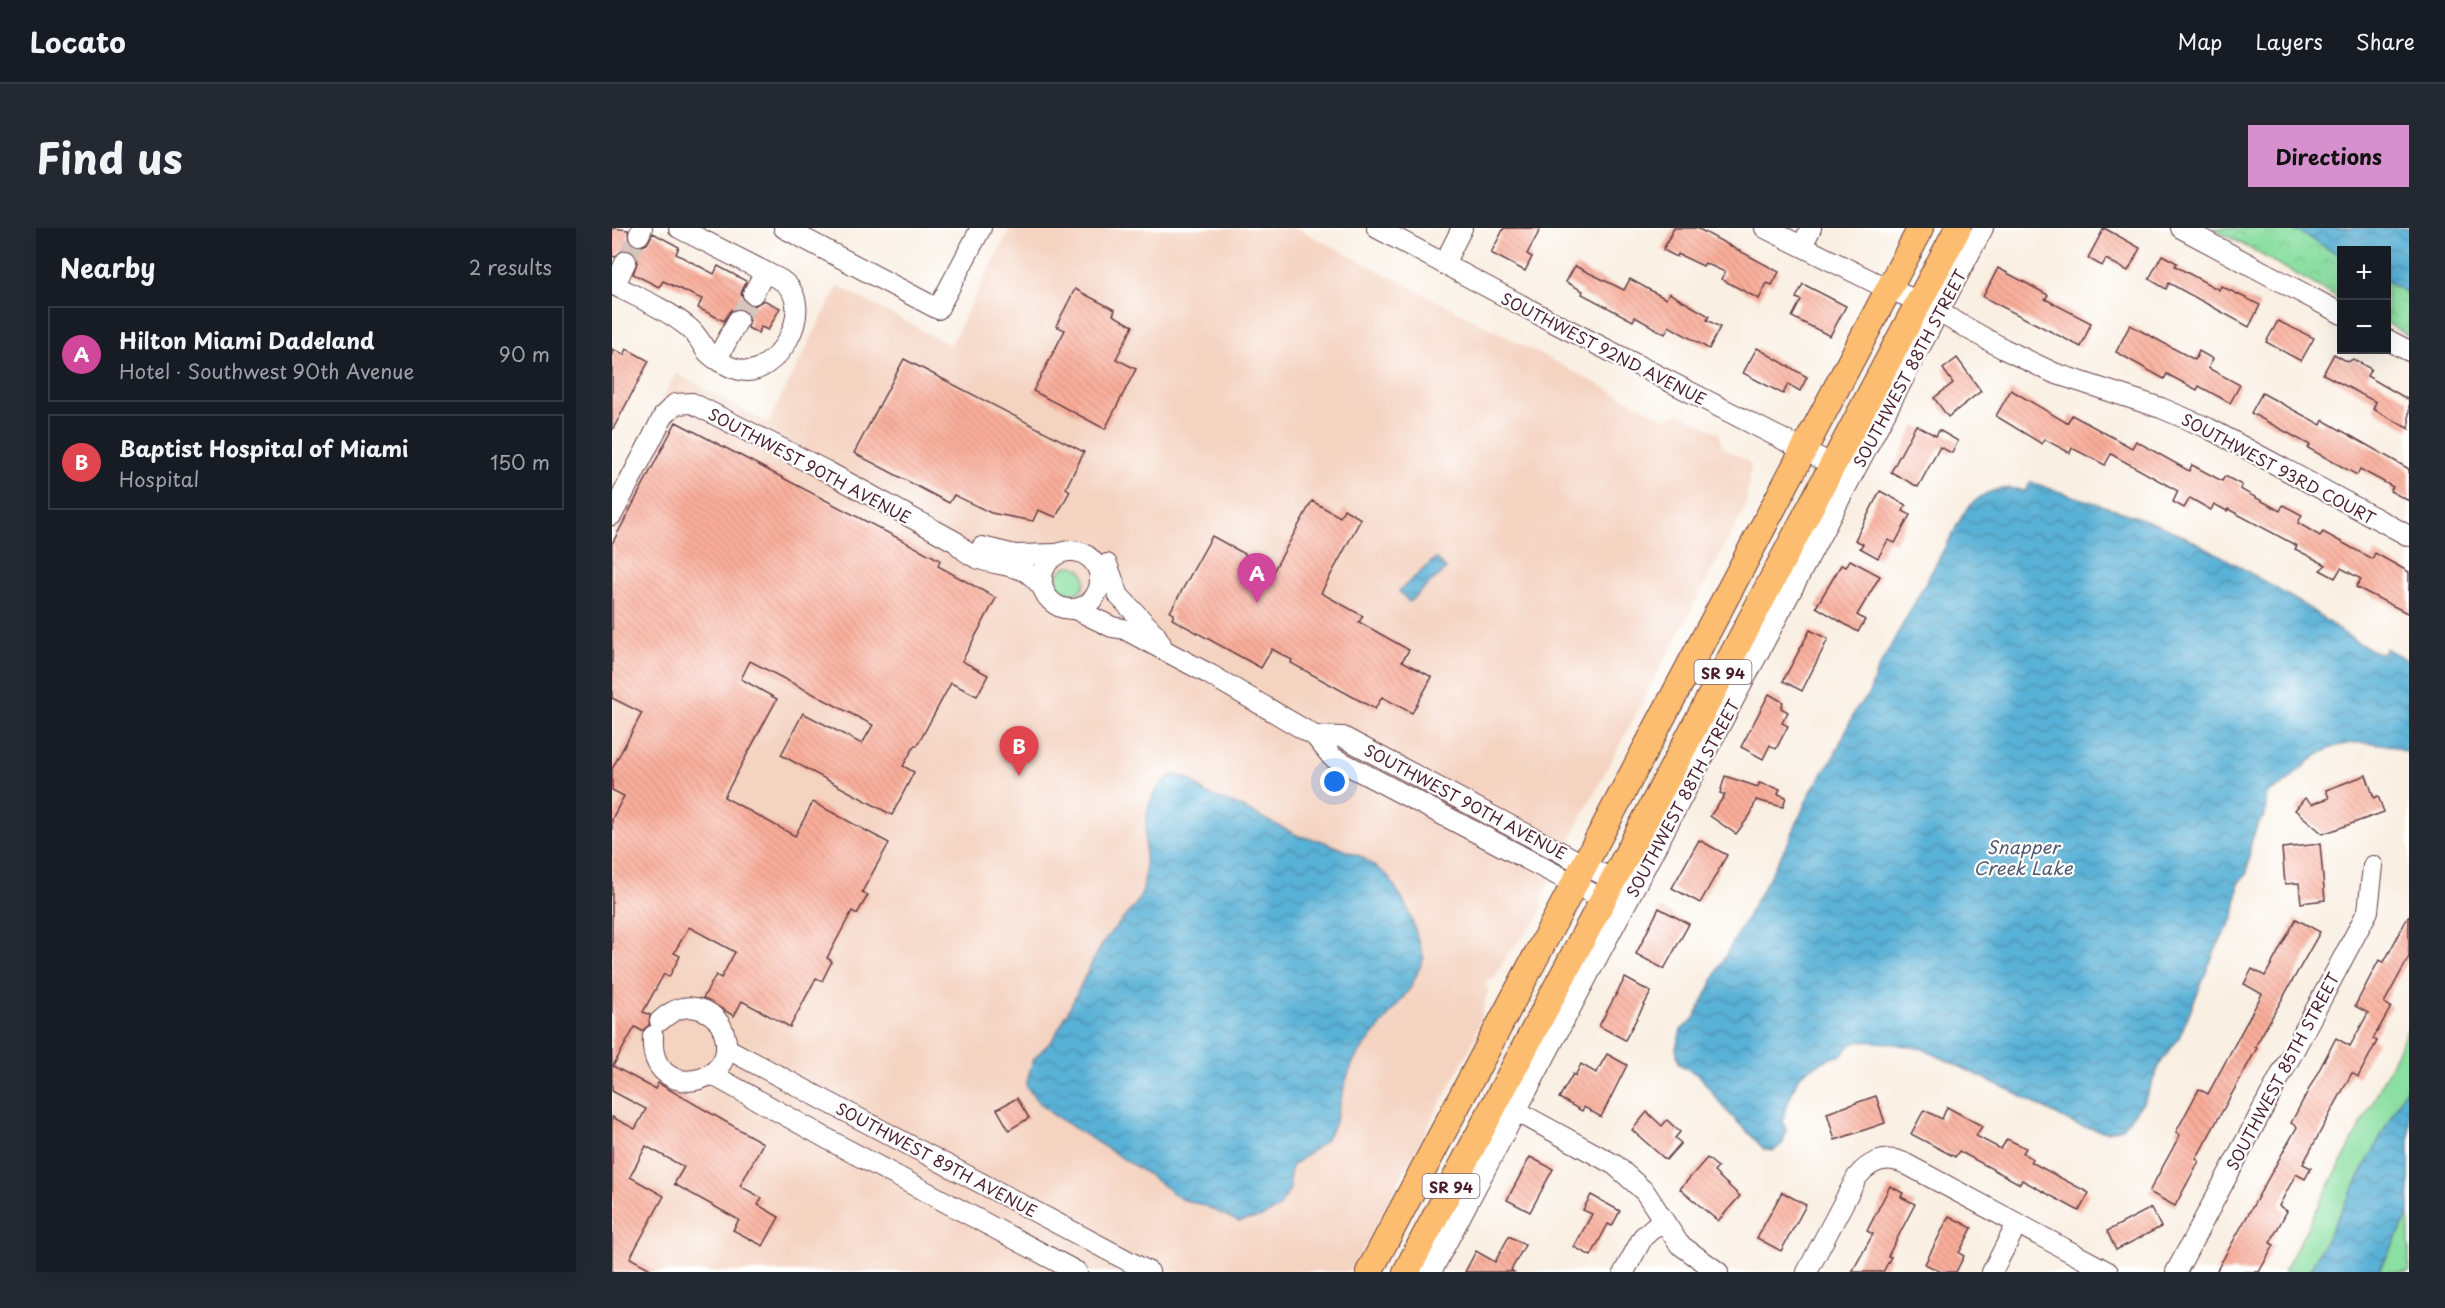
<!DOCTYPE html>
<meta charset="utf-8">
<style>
body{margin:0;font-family:"Playpen Sans",sans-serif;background:#242831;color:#f1f3f6}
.controls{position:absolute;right:18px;top:18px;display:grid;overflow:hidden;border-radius:0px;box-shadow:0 6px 24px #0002}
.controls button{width:54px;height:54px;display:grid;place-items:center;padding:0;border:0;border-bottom:2px solid #363941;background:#171b24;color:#f1f3f6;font:30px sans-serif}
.you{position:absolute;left:723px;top:554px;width:21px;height:21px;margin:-15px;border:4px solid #fff;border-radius:50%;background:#1a73e8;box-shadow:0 0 0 9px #1a73e833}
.badge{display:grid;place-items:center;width:39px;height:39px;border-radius:50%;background:#d690ce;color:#fff;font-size:20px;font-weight:700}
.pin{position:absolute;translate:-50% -50px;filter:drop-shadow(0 2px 3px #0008)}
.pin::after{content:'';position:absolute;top:32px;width:21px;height:18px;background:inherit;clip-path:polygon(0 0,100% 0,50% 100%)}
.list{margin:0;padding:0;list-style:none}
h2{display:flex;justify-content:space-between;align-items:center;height:78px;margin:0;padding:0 24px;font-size:26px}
h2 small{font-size:20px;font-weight:400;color:#9ea1a6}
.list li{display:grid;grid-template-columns:39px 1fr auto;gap:18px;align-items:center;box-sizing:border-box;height:96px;margin:0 12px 12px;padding:0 12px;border:2px solid #363941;border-radius:0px}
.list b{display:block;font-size:22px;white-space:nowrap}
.list p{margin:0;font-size:20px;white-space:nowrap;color:#9ea1a6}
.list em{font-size:20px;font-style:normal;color:#9ea1a6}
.map{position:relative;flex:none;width:1797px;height:1044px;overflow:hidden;border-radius:0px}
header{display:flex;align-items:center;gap:36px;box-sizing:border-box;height:84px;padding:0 30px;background:#171b24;border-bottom:2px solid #363941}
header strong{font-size:28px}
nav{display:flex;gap:33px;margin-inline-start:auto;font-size:21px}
.intro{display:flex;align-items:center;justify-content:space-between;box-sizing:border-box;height:144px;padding:0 36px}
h1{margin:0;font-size:42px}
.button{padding:15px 27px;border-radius:0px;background:#d690ce;color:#111;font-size:21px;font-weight:700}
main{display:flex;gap:36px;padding:0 36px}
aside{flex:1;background:#171b24;border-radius:0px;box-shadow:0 6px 24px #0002}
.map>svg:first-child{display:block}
.built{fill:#f4d3c1}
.green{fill:#8adfa1;stroke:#6a7f66;stroke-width:1.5}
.park{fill:url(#park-crowns);stroke:#6a7f66;stroke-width:1.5}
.water{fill:url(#water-waves);stroke:#526880;stroke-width:1.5}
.building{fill:url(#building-back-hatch)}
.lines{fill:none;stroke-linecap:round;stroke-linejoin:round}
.minor-tunnel{stroke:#d6c5bd;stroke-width:20;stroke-dasharray:20 10;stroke-linecap:butt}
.minor-casing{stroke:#643e46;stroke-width:22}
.major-casing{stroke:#643e46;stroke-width:28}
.minor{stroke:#fff;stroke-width:20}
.major{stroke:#fcbd6f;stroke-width:26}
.labels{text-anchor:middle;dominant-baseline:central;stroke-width:4.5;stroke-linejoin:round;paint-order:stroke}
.shield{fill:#fff;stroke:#80626b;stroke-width:1.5}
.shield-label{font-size:15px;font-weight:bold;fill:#4a1f2b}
.street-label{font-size:16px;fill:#4a1f2b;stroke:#fff}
.water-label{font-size:18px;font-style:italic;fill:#50596f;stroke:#fff}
</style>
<header>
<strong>Locato</strong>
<nav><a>Map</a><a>Layers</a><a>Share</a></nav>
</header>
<div class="intro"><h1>Find us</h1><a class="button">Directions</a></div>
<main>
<aside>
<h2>Nearby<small>2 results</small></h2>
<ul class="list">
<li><span class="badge" style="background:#d1479c">A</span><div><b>Hilton Miami Dadeland</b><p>Hotel · Southwest 90th Avenue</p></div><em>90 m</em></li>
<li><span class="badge" style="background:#e0444e">B</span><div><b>Baptist Hospital of Miami</b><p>Hospital</p></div><em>150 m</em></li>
</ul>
</aside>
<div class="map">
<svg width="1797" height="1044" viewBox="0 0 1797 1044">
<defs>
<pattern id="park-crowns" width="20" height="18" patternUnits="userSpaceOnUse" patternTransform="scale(1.5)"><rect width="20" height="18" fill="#8adfa1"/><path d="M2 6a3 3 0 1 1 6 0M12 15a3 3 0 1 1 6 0" fill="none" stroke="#79bf8b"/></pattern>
<pattern id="water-waves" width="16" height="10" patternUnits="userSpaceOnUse" patternTransform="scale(1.5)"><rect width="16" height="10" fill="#59b1d6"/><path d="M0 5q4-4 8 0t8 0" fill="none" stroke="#4c8fae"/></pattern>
<pattern id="building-back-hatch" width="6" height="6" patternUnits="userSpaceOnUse" patternTransform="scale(1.5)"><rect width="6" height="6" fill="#f9ad9a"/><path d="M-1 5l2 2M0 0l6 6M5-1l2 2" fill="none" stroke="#d79485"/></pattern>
</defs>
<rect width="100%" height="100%" fill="#fff"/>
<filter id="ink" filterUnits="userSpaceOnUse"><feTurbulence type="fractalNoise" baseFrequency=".0167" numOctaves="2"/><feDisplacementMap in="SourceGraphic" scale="12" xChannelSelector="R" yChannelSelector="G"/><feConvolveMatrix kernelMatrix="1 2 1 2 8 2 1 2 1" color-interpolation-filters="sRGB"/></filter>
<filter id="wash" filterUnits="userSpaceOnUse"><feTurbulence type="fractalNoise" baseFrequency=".008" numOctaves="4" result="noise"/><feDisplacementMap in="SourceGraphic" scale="24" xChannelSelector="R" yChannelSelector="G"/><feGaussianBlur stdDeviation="1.35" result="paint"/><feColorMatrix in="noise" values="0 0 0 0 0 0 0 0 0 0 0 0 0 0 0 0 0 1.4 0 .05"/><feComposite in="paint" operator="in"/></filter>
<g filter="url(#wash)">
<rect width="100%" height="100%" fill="#f9efe2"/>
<polygon class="built" points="399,0 685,0 1053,191 1068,185 1107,205 1111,220 1134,232 1139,237 1134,278 967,594 954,625 930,668 931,679 927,690 896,726 881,752 877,750 873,758 877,761 862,812 739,1044 0,1044 0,264 64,145 156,195 226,58 338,117"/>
<g class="green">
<circle cx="459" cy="352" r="14"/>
<polygon points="1797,799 1797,855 1697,1044 1672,1044 1761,874"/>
<polygon points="1797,987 1797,1044 1766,1044"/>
</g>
<polygon class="park" points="1601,0 1797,0 1797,108 1775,95 1774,22 1730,22 1729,71"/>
<g class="water">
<polygon points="1680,0 1797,0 1797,67 1775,53 1774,22 1730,22 1729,28"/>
<path d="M1419 254C1460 269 1503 280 1544 296 1595 316 1640 347 1687 374 1705 384 1755 427 1772 425L1773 420 1797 433V525C1769 511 1730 510 1703 529 1686 540 1675 559 1655 565L1653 588 1646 595 1639 615 1635 645 1627 654 1622 689 1604 720 1567 810 1549 834 1532 873 1510 900 1495 904 1464 897 1401 864 1311 821 1277 815 1249 813 1239 816 1230 827 1218 830 1193 843 1186 850 1173 882 1171 894 1174 902 1171 915 1162 923 1153 922 1112 880 1088 848 1067 836 1064 820 1069 802 1082 791 1109 736 1177 613 1198 565 1222 528 1244 481 1256 468 1265 443 1352 285C1368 264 1388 256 1413 263Z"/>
<polygon points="824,330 834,341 797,374 787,363"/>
<path d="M562 547 578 551 593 565 627 578 687 608 710 613 750 629 777 649 796 681 812 730 799 759 742 832 734 852 723 895 713 913 681 937 678 945V961L667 980 650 989 627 994 591 977 569 971 537 947 440 886 422 869 414 857C417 849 418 837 423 830 429 822 439 816 444 806 462 775 474 742 493 712 505 694 529 679 532 656 537 620 522 567 562 547Z"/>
<polygon points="1797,855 1797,987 1766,1044 1697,1044"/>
</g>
<g id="blocks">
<g class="building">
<polygon points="0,0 16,2 17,14 28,19 35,16 41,5 67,19 64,26 102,46 106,38 134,53 129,66 135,76 142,78 152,72 168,80 156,102 149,99 146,105 136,100 138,91 131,81 119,82 112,93 86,80 90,71 51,53 47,59 21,46 26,32 23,26 12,21 3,29 0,28"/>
<polygon points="892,0 929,0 915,26 920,29 913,43 879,25"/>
<polygon points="1062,0 1085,0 1167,44 1160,57 1155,55 1147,71 1109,51 1113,44 1093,35 1091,38 1066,26 1065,29 1051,22"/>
<polygon points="1492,0 1528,20 1516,43 1494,31 1490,38 1476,30"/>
<polygon points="1550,27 1565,35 1563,38 1607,62 1609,58 1648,77 1637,99 1557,55 1554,61 1537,51"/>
<polygon points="963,38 1012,62 1018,51 1054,71 1057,65 1097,88 1095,92 1108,99 1097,121 1057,98 1053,106 1023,89 1021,93 970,66 971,63 954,54"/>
<polygon points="1386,40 1436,67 1433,71 1479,95 1469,119 1371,69"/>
<polygon points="1191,56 1234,78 1218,108 1180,89 1189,72 1184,70"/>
<polygon points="463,61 503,82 501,87 521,98 504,131 524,141 493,201 421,163 453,102 444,98"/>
<polygon points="1666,93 1702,110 1689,133 1654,114"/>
<polygon points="1518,97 1583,132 1587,123 1601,131 1596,140 1628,157 1618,175 1587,158 1585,162 1555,146 1552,151 1504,124"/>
<polygon points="1145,120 1195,149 1188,163 1176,156 1171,166 1131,145"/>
<polygon points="0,121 12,127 15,121 37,133 0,203"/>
<polygon points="1722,126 1736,134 1741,131 1759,141 1755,148 1797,172 1797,201 1761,181 1764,174 1711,146"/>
<polygon points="1345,130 1369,163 1336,189 1322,170 1341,155 1331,141"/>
<polygon points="292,131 472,224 454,260 458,263 444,289 426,282 421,293 379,285 342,267 337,275 242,225"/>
<polygon points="1399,162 1455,195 1460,187 1520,220 1524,213 1577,243 1580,237 1610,253 1613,248 1630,257 1628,261 1668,283 1671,277 1690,287 1686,295 1708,308 1711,304 1760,331 1763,325 1797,344 1797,386 1744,359 1749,351 1729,340 1723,350 1708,342 1714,337 1683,321 1685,318 1616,281 1615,283 1602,276 1599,282 1578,270 1572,280 1561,274 1566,263 1499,226 1493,237 1460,220 1458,225 1432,211 1430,216 1384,188"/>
<polygon points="1650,165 1709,197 1711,192 1797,241 1797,273 1778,263 1781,259 1748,241 1745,247 1696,220 1698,217 1639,185"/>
<polygon points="64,194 328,332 326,338 384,370 350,433 376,447 365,468 339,455 305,518 303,517 291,538 302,544 280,587 169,527 191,485 250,516 261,497 138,433 129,451 165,471 112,569 183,608 201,574 277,615 250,664 256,667 245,686 240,683 215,730 220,733 210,753 204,750 178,799 130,773 122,788 91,770 104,747 109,750 123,724 77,699 62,725 68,728 57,749 52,746 31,784 38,787 37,797 30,803 23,799 1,838 43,861 46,855 151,915 128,958 150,970 146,977 167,989 151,1018 121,1002 127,992 62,956 72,939 34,918 18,949 52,968 18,1030 44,1044 0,1044 0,889 23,901 34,881 0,863 0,591 12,568 0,562 0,541 30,485 0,470 0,316"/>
<polygon points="1304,197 1324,208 1327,202 1346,213 1340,225 1328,219 1306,259 1279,244"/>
<polygon points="1268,263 1294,277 1291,283 1298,287 1283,315 1276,312 1266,330 1248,320 1251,316 1243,312"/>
<polygon points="700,273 728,289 732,281 749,291 709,365 751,388 747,394 797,422 790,433 820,449 800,485 770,469 763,481 679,435 680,432 660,421 649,440 560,391 562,386 558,384 600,308 662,342"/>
<polygon points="1238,332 1268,348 1245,387 1253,392 1246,404 1204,379 1229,337 1234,339"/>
<polygon points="1198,402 1216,411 1190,463 1171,453"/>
<polygon points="1157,466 1171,474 1169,480 1176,484 1170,495 1176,498 1164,521 1158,517 1151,531 1129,519"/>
<polygon points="1754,547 1762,570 1766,568 1772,584 1711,606 1683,582 1693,570 1700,576 1717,570 1714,562"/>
<polygon points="1113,548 1146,559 1147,555 1168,561 1166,566 1174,569 1171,579 1144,572 1139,586 1124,606 1098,588 1113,567 1108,565"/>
<polygon points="1087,612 1115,627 1088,675 1060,660"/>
<polygon points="1708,616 1713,672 1689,675 1687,655 1673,656 1670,620"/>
<polygon points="1047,680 1077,696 1052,741 1024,726"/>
<polygon points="1797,687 1797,729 1772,775 1779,779 1761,811 1765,813 1746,849 1740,845 1691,936 1699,940 1693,951 1684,946 1667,978 1675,983 1658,1015 1662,1017 1647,1044 1604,1044 1685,899 1679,895 1724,810 1738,818 1756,785 1743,778 1767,732 1772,734"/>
<polygon points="1684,691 1708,704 1643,819 1645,820 1584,931 1587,933 1563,978 1537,964 1568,907 1564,904 1587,861 1596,866 1650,766 1632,756 1640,741 1653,748"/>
<polygon points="1013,750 1039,764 1013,812 987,798"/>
<polygon points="995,826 1015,837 989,889 972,879 970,883 947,870 961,846 963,848 969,836 984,845"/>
<polygon points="1264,868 1273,895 1223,912 1215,885"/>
<polygon points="405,870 417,890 397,902 385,881"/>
<polygon points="1335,879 1370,898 1364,908 1389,921 1395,911 1414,920 1411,925 1421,931 1419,934 1477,965 1467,983 1410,952 1408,956 1347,923 1343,929 1299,906 1312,882 1330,891"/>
<polygon points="1035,884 1050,898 1055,892 1068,904 1063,910 1069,915 1054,932 1020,902"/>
<polygon points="918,929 941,941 918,984 895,972"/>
<polygon points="1095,930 1106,939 1102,944 1128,968 1106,993 1068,961"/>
<polygon points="1278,958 1291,965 1289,969 1303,976 1276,1028 1279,1029 1271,1044 1240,1044 1261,1006 1255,1003"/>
<polygon points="1170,964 1194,977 1169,1023 1145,1010"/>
<polygon points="979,967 1008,983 1000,998 996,996 979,1028 962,1019 980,986 971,982"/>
<polygon points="1539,980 1549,999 1504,1022 1495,1003"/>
<polygon points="1337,988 1360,1000 1347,1025 1352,1028 1344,1044 1329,1044 1313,1036"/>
<polygon points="897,1008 913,1017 899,1042 902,1044 853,1044 864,1023 883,1034"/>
</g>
</g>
</g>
<g filter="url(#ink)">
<use href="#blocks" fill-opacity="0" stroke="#643e46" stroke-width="1.5"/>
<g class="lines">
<g class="minor-tunnel">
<polyline points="14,33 27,7"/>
<polyline points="126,92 141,66"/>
</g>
<defs>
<g id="minor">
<polyline points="172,0 326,81 369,0"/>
<polyline points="765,0 939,93 1221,237"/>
<polyline points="1153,0 1276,61 1307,73 1392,121 1442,145 1549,180 1596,200 1797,308"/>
<polyline points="1569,0 1730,86"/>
<polyline points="27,7 30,0"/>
<polyline points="1190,18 1199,0"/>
<polyline points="832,36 850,0"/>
<path d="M0 56C25 69 54 81 76 99 84 105 88 113 93 121 100 131 116 139 128 142 162 152 209 79 169 52L67 0"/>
<polyline points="3,57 14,33"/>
<polyline points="141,66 153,44"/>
<polyline points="1774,111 1797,123"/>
<polyline points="105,131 126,92"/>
<path d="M0 287 52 187 63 176 80 175 216 244 344 314C365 339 387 332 413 343 420 347 425 353 430 359"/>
<polyline points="370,319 403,327 445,326"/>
<circle cx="459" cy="352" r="29"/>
<polyline points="495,336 507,368 543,406 549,416"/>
<polyline points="463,381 500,399 512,401 597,446 703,508 720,529 991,671"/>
<polyline points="703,508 731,509 1001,652"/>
<path d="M41 808C36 877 130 858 112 805 109 795 101 786 91 782 74 775 60 782 48 793"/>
<polyline points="114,820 537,1044"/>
<polyline points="99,846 230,919 465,1044"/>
<polyline points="895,878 1003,937 1033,964 1067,1016 1106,1044"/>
<polyline points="819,1044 1371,0"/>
<polyline points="1012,1044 1031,1009 1050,992"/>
<path d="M1195 1044 1245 949C1257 934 1274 927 1292 935L1496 1044"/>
<polyline points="1380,1044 1405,996"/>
<polyline points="1564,1044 1756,683 1761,638"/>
</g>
<g id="major">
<polyline points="757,1044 1309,0"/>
<polyline points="794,1044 1346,0"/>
</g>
</defs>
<use href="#minor" class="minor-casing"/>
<use href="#major" class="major-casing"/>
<use href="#minor" class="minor"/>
<use href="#major" class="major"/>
</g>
</g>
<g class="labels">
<g class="shield">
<rect x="1082.5" y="432" width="57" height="24" rx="4.5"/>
<rect x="810.5" y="946" width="57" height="24" rx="4.5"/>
</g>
<g class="shield-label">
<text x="1111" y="444">SR 94</text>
<text x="839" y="958">SR 94</text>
</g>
<g class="street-label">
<text transform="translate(992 120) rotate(27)">SOUTHWEST 92ND AVENUE</text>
<text transform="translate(1297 140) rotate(-62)">SOUTHWEST 88TH STREET</text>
<text transform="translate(198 237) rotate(28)">SOUTHWEST 90TH AVENUE</text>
<text transform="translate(1667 240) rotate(28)">SOUTHWEST 93RD COURT</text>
<text transform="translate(1070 570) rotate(-62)">SOUTHWEST 88TH STREET</text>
<text transform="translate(854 573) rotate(28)">SOUTHWEST 90TH AVENUE</text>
<text transform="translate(1670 843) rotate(-62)">SOUTHWEST 85TH STREET</text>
<text transform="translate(325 931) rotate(28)">SOUTHWEST 89TH AVENUE</text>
</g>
<g class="water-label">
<text x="1411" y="618">Snapper<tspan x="1411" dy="21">Creek Lake</tspan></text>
</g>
</g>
</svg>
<div class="controls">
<button>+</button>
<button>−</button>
</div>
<div class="you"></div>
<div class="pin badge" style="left:645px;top:375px;background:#d1479c">A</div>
<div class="pin badge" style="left:407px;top:548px;background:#e0444e">B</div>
</div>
</main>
